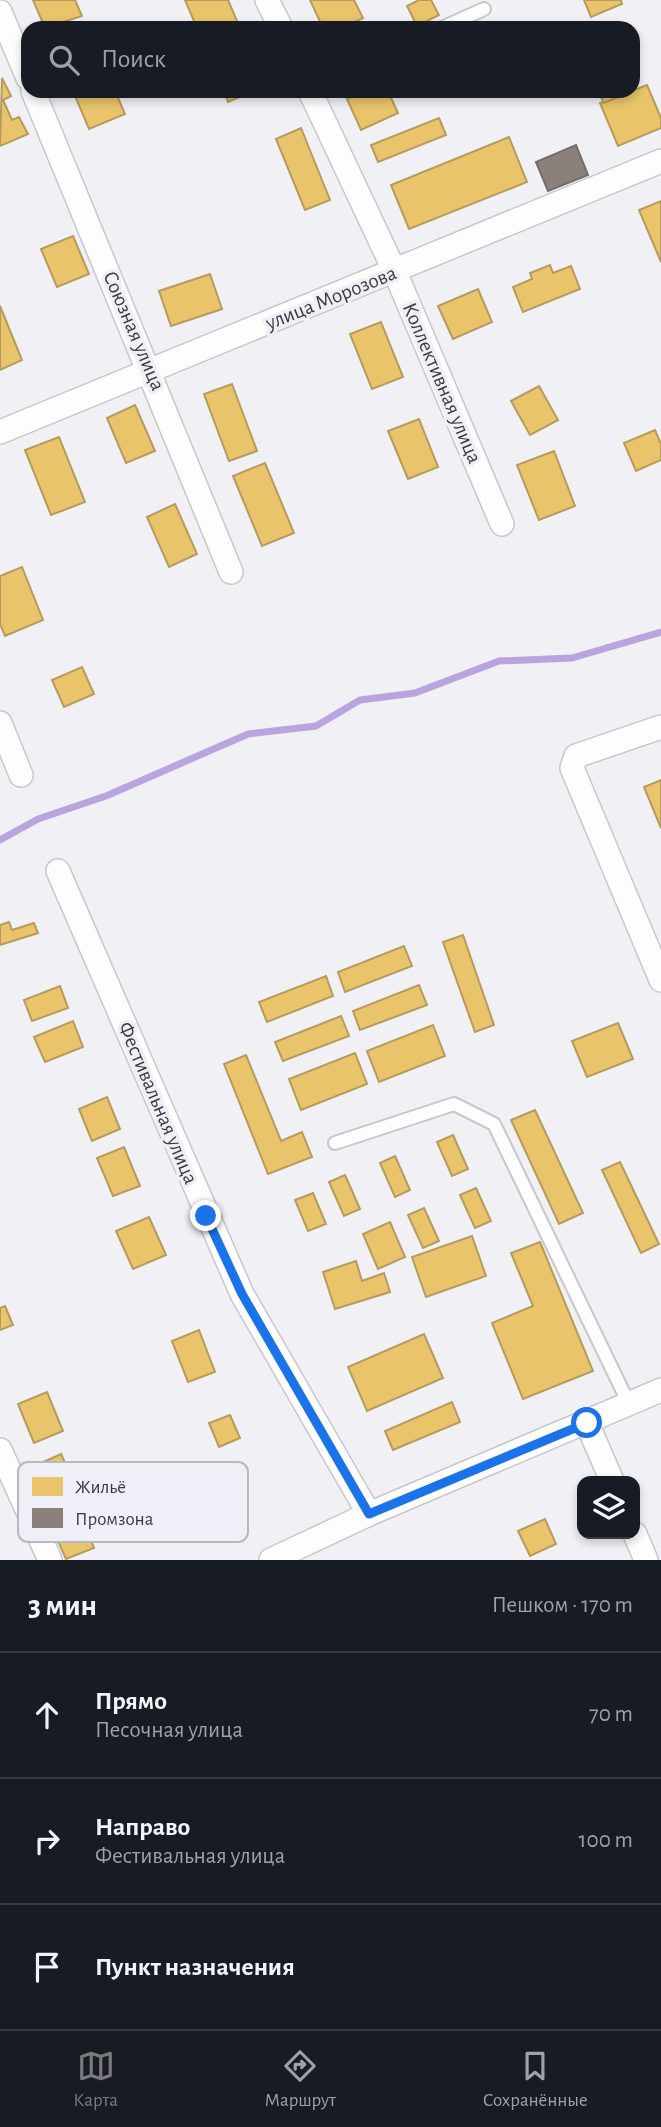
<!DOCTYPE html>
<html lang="ru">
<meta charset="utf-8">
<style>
body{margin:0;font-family:"Alegreya Sans",sans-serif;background:#242831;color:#f1f3f6}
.controls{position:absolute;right:21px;bottom:21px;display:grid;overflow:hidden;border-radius:14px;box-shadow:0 4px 10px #0003}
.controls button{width:63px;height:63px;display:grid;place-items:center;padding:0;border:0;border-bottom:2px solid #363941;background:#171b24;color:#f1f3f6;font:35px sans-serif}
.stop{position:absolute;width:21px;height:21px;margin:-16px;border:5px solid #1a73e8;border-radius:50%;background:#fff}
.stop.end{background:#1a73e8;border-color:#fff;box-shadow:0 2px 7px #0008}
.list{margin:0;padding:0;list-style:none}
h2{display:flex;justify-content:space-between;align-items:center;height:91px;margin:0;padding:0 28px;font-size:30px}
h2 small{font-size:23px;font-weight:400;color:#9ea1a6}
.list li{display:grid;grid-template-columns:46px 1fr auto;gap:21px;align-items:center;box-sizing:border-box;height:126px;padding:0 28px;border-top:2px solid #363941}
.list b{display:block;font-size:26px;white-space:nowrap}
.list p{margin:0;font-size:23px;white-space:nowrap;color:#9ea1a6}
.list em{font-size:23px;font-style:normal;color:#9ea1a6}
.icon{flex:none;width:38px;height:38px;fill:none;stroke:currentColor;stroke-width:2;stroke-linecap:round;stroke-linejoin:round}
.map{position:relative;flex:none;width:661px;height:1560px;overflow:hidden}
.search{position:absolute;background:#171b24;box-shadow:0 4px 10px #0003;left:21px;right:21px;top:21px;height:77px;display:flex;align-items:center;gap:18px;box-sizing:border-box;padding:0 24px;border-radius:21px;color:#9ea1a6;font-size:26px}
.sheet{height:469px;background:#171b24}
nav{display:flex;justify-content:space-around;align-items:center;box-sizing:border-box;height:98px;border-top:2px solid #363941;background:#171b24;font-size:19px;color:#9ea1a6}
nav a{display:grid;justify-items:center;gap:4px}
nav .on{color:#7b7a7e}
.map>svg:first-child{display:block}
.homes{fill:#e9c46a;stroke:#b59b5d;stroke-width:2}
.industry{fill:#8a817c;stroke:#736c69;stroke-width:2}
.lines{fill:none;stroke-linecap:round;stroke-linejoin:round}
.stream{stroke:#baa4e0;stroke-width:7}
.service-casing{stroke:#c8c7ca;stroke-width:16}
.minor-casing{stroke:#c8c7ca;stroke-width:26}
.service{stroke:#fdfdfd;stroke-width:12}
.minor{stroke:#fdfdfd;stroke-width:23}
.route{stroke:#1a73e8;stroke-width:9}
.labels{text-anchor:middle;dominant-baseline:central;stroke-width:7;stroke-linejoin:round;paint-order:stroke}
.street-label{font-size:21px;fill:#3c3b3e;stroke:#f0eef6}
.key{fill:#f0eef6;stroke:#bab8bf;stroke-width:2}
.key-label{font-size:19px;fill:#3c3b3e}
</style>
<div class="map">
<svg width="661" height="1560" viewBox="0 0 661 1560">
<rect width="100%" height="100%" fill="#f1f0f4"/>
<g class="homes">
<polygon points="33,0 75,0 82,16 45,28"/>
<polygon points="185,0 228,0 240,28 197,28"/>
<polygon points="310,0 354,0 363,18 342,28 323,28"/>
<polygon points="419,0 431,0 439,15 417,26 407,6"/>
<polygon points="584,0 621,0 622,4 591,17"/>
<polygon points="2,78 11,96 3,100 12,120 19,117 28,134 0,146"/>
<polygon points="647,85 661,118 661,128 618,146 600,103"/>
<polygon points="73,91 115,91 125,114 89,129"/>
<polygon points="224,91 254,91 228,102"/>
<polygon points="365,91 388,91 398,113 361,130 347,99"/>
<polygon points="598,91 632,91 604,103"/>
<polygon points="439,118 446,135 378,162 371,145"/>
<polygon points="301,128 330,200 305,210 276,139"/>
<polygon points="509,137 527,182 409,229 391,185"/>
<polygon points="661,201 661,262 639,210"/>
<polygon points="73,236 89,274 57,287 41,249"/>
<polygon points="550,265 553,273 571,266 580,289 523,312 513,287 532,279 530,273"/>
<polygon points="210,274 222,309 171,326 159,291"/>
<polygon points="478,289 492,322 453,339 438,306"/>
<polygon points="0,306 22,360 0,370"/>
<polygon points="381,322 403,377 372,389 350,334"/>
<polygon points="232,384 257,451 229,461 204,394"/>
<polygon points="539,386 558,420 530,435 511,401"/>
<polygon points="135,405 155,451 126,463 107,418"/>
<polygon points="419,419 438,467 408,479 388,431"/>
<polygon points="655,430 661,444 661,460 636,471 624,443"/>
<polygon points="59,437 85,502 51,515 25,450"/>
<polygon points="554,451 575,506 539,520 517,465"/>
<polygon points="265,463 294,533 262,546 233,476"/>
<polygon points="175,504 197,554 169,567 147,517"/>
<polygon points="22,567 43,620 5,636 0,624 0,576"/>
<polygon points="82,667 94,694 64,707 52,680"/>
<polygon points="661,780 661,828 644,787"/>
<polygon points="9,922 12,930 34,923 38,933 0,945 0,925"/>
<polygon points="463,935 494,1025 475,1032 443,942"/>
<polygon points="404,946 412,966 345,992 338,972"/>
<polygon points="326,976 333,996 267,1022 259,1002"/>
<polygon points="419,985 427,1005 360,1030 353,1011"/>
<polygon points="60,986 68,1008 32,1021 24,1000"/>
<polygon points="341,1016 349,1036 283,1061 275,1042"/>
<polygon points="73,1021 83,1047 45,1062 34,1037"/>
<polygon points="618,1023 633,1059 587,1077 572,1041"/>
<polygon points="433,1025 445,1056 379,1082 367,1051"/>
<polygon points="355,1053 367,1084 301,1110 289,1079"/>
<polygon points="246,1055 281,1141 302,1132 312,1157 268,1174 224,1064"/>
<polygon points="107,1097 120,1129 92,1141 79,1109"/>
<polygon points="535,1110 583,1213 559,1224 511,1120"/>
<polygon points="453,1135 468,1169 452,1176 437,1142"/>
<polygon points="124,1147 140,1186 113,1196 97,1158"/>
<polygon points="395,1156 410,1190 395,1197 380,1163"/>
<polygon points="620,1162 659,1244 641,1253 602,1170"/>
<polygon points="345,1175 360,1209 344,1216 329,1182"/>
<polygon points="476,1188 491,1221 475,1228 460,1195"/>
<polygon points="313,1193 326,1224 308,1231 295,1200"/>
<polygon points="424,1208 439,1241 423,1248 408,1215"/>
<polygon points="149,1217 166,1255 133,1269 116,1231"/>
<polygon points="390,1222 405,1257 378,1269 363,1234"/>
<polygon points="472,1236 486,1276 426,1297 412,1257"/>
<polygon points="540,1242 593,1371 523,1399 492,1323 533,1306 511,1253"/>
<polygon points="356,1261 362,1281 384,1273 390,1292 335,1309 323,1272"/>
<polygon points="5,1306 13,1325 0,1330 0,1308"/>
<polygon points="199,1330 215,1372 188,1382 172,1341"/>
<polygon points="424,1334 443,1378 367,1411 348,1367"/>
<polygon points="47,1392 63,1431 34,1443 18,1404"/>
<polygon points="452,1402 460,1422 393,1450 385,1431"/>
<polygon points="230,1415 240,1438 219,1447 209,1423"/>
<polygon points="61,1454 83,1501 54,1514 32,1467"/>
<polygon points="80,1513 94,1548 66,1559 51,1525"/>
<polygon points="545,1519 556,1544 530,1556 518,1531"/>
</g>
<polygon class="industry" points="576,145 588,175 548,191 536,162"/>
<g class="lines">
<polyline class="stream" points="0,840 38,819 106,796 248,734 316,726 360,700 415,693 499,661 572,658 661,632"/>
<defs>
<g id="service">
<polyline points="442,28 484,9"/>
<polyline points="335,1143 454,1104 494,1124 629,1404"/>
</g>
<g id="minor">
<polyline points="267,0 281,28"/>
<polyline points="0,12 28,78"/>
<polyline points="33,91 231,572"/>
<polyline points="310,91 395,272 502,524"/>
<polyline points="0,432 661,161"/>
<polyline points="0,723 21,775"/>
<polyline points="661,727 576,756 572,768 661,980"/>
<polyline points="58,871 242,1294 369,1514"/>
<polyline points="587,1423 612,1481"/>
<polyline points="0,1450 50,1560"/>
<polyline points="635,1534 646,1560"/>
<polyline points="271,1560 369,1514 661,1390"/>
</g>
</defs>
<use href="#service" class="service-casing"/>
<use href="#minor" class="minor-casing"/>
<use href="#service" class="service"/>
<use href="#minor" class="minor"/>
</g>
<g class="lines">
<polyline class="route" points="206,1216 242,1294 369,1514 587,1423"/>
</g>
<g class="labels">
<g class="street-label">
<text transform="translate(331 298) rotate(-22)">улица Морозова</text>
<text transform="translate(134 331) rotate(67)">Союзная улица</text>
<text transform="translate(442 383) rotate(67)">Коллективная улица</text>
<text transform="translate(158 1103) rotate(67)">Фестивальная улица</text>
</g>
</g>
<rect x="18" y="1462" width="230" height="80" rx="10" class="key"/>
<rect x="32" y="1477" width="31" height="19" fill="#e9c46a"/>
<rect x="32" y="1508" width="31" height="20" fill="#8a817c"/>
<g class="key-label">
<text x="75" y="1493">Жильё</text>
<text x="75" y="1525">Промзона</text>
</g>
</svg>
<div class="controls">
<button><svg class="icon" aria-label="layers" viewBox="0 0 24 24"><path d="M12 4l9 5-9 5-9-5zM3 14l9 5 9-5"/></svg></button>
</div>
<div class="stop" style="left:587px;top:1423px"></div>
<div class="stop end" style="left:206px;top:1216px"></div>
<div class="search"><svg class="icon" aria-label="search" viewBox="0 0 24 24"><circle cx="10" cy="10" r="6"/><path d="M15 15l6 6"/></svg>Поиск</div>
</div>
<section class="sheet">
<h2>3 мин<small>Пешком · 170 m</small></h2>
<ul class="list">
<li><svg class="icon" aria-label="ahead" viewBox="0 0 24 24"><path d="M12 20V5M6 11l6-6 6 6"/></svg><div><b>Прямо</b><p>Песочная улица</p></div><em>70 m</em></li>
<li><svg class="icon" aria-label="right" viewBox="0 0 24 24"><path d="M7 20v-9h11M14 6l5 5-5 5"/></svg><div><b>Направо</b><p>Фестивальная улица</p></div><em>100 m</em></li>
<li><svg class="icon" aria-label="arrive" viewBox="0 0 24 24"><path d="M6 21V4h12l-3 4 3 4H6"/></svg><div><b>Пункт назначения</b></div></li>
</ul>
</section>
<nav>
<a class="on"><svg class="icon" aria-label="map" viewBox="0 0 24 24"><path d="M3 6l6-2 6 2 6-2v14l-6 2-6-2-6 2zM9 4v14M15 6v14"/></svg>Карта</a>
<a><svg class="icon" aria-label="directions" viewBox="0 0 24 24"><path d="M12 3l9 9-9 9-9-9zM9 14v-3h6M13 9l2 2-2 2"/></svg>Маршрут</a>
<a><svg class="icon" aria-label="saved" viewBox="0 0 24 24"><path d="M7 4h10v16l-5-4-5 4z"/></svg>Сохранённые</a>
</nav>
